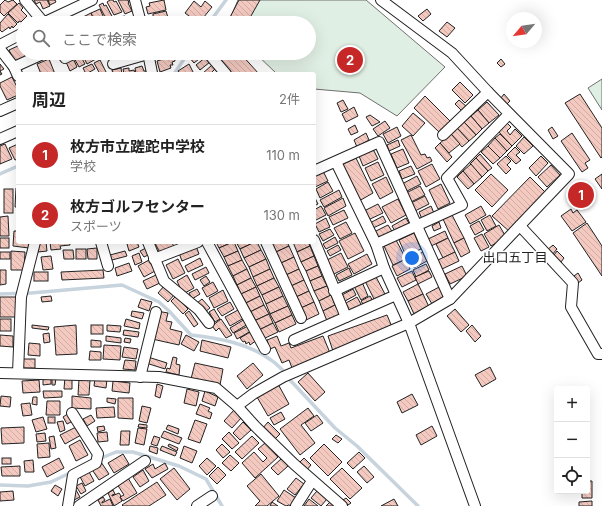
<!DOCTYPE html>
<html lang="ja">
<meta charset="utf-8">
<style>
body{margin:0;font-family:Inter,"Noto Sans JP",sans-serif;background:#f6f6f6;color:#222}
.controls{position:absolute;right:12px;bottom:12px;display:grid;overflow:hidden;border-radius:4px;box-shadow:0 4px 16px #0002}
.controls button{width:36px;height:36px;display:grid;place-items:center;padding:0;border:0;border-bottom:1px solid #e0e0e0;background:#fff;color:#222;font:20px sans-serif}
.compass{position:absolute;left:506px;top:12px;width:36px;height:36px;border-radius:50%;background:#fff;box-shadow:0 4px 16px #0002;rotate:241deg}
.you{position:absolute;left:412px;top:258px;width:14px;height:14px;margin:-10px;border:3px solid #fff;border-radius:50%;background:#1a73e8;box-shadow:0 0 0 6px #1a73e833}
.badge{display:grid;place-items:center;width:26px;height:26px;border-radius:50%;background:#c62828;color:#fff;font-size:13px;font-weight:700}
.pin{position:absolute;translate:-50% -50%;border:2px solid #fff;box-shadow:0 1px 4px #0006}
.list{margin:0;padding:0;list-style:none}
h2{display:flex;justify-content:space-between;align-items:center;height:52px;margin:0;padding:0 16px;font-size:17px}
h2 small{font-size:13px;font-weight:400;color:#767676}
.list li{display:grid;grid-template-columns:26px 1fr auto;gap:12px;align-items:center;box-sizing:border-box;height:60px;padding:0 16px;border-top:1px solid #e0e0e0}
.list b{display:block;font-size:15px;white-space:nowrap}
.list p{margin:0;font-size:13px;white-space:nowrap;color:#767676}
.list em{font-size:13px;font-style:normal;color:#767676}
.icon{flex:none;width:22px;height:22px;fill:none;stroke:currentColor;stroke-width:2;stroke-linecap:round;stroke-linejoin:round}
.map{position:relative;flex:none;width:602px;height:506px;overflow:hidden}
.search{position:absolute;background:#fff;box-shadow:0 4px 16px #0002;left:16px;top:16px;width:300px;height:44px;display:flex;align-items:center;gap:10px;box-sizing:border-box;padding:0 14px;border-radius:22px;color:#767676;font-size:15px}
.panel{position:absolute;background:#fff;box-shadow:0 4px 16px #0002;left:16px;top:72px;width:300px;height:172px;border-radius:4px}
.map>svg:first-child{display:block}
.pitch{fill:#e0efe3;stroke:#6f6f6f}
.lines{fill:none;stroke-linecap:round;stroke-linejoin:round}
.stream{stroke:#c7d3dd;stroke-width:3.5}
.building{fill:url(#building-back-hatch);stroke:#222}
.minor-casing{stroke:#222;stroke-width:12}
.minor{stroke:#fff;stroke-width:10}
.labels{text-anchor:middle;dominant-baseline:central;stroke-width:3;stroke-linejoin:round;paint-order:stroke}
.neighbourhood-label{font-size:13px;fill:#222;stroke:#fff}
</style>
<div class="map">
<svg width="602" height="506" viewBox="0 0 602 506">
<defs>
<pattern id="building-back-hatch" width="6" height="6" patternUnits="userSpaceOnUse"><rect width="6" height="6" fill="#f3c9c0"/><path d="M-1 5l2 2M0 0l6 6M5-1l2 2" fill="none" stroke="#d0aca5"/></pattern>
</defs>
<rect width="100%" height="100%" fill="#fff"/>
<g class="pitch">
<polygon points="238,0 366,0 445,67 397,116 360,93 314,89 314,74 278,74 276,73 255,53 309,53 309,23 228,23"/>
<polygon points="602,79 602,110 588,88"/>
</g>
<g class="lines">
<g class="stream">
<polyline points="209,23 226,0"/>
<polyline points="174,74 188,53"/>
<polyline points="0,174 18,166"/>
<path d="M0 294 31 293 122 285 159 302 169 311 191 335C218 338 248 343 271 360 276 363 280 368 285 372"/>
<polyline points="290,380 335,428 357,446 418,506"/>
<polyline points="99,459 116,452 133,452 179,466 206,479 222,506"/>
<polyline points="0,485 28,486 51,482 72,472"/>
</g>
</g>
<g class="building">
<polygon points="5,0 8,2 13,0 17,4 4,16 0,12 0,5"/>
<polygon points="34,0 47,0 50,6 43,9 40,2 36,4"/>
<polygon points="48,0 55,0 56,2 50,5"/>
<polygon points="110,0 113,0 114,2 116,1 122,12 114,15 107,2"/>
<polygon points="118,0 128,0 129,3 128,3 132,11 125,14"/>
<polygon points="164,0 166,10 148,14 146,7 150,6 149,3"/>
<polygon points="239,0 260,0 247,23 227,23"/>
<polygon points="194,1 201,7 205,1 212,7 199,23 198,23 185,13"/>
<polygon points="19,3 23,8 21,10 27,16 21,22 19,21 18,23 8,13"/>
<polygon points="103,3 104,6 106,5 113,18 107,21 99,5"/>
<polygon points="100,9 106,23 95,23 91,13"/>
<polygon points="427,9 431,14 423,21 418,16"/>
<polygon points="166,11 169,21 162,23 152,23 151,18 153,17 153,14"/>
<polygon points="91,13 95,23 83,23 81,18"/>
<polygon points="8,14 17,24 13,28 12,26 10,29 9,27 2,32 0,30 0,23"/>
<polygon points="125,16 126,18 130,17 131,23 115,23 114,18"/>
<polygon points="81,18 83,23 70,23"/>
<polygon points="447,22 455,28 447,37 439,31"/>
<polygon points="20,45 26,58 15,63 9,50"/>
<polygon points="83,53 102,53 103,55 87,64 82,54"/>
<polygon points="104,53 115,53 116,56 109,58 108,54 104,55"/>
<polygon points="160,53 177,53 177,54 161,58"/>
<polygon points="194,53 203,53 204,55 194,63 189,57"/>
<polygon points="214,53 240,53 259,74 233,74"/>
<polygon points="80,55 85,64 79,67 74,58"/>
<polygon points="174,56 175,61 172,62 173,65 170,65 171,68 160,72 157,61"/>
<polygon points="206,57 210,62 200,70 196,65"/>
<polygon points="73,58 77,67 70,71 66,62"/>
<polygon points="49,59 55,74 41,74 37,64"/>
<polygon points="501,59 505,64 501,67 497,63"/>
<polygon points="100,60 107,74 100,74 94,63"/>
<polygon points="0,64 4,69 0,71 2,74 0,75"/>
<polygon points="92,64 95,69 86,74 83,68"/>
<polygon points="189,64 194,74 180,74 178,71"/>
<polygon points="212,65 215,69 210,74 202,74"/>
<polygon points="142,66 144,71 146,71 147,74 136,74 135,68"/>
<polygon points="121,68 122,74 113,74 112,70"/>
<polygon points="129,68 129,71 134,70 135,74 124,74 123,69"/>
<polygon points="12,77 18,89 18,95 7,100 0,86 0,83"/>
<polygon points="460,82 473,95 465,103 452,90"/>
<polygon points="504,94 510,101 507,104 501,98"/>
<polygon points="580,94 602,128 602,157 601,158 565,103"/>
<polygon points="425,96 450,121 439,132 414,108"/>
<polygon points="343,100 348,109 341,112 337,103"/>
<polygon points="459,100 467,107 463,112 455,104"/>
<polygon points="487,102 499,115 489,123 478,110"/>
<polygon points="354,107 358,116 346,122 342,114"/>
<polygon points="478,110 489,123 482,129 471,116"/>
<polygon points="413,113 425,123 413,136 402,126"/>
<polygon points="370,115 380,122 372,126 366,117"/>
<polygon points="471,116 482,129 476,135 464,122"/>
<polygon points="385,121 390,128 378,136 373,129"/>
<polygon points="464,122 476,135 469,141 457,128"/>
<polygon points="507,123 511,127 507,131 510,135 515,129 522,136 512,146 498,131"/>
<polygon points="355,125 358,132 351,135 348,129"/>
<polygon points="397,127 401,136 388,143 383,134"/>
<polygon points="552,127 558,136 553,139 548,130"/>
<polygon points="457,128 469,141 462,147 451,134"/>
<polygon points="366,133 369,140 357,147 354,140"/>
<polygon points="572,133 590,160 585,163 588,168 582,172 561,141"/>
<polygon points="451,134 460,144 449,153 440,143"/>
<polygon points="500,134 512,146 507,151 495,138"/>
<polygon points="411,135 421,155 425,154 427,158 430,157 432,161 417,169 401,140"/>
<polygon points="524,137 533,146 524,154 516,146"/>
<polygon points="495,138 507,151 500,158 488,146"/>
<polygon points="398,140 400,146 389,151 387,145"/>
<polygon points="440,143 452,157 447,162 435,148"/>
<polygon points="5,144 12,159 0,164 0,146"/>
<polygon points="18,144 18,159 15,160 9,148"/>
<polygon points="488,146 500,158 493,164 481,152"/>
<polygon points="515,147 520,152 516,155 521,160 516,164 507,155"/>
<polygon points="373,149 378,159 363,166 359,156"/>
<polygon points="403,149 409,163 397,168 391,154"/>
<polygon points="480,154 492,168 488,171 476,158"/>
<polygon points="506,156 511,161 507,165 511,169 506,174 497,164"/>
<polygon points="541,156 548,163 536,176 529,168"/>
<polygon points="356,158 373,193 359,201 341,165"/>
<polygon points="476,158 488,171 482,177 470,164"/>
<polygon points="378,162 384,175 371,181 365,168"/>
<polygon points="432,164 440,179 426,187 418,171"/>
<polygon points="471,164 482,177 474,184 463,171"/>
<polygon points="551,165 560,175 547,187 538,177"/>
<polygon points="411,166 415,174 402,179 399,171"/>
<polygon points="323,171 328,181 315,187 314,176"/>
<polygon points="463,171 474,184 468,189 457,177"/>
<polygon points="491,174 508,190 492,207 475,190"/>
<polygon points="602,174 602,189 595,179"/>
<polygon points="417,176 421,184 405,192 402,184"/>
<polygon points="386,177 393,192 380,199 372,184"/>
<polygon points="530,177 547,194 510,232 492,216"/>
<polygon points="328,182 333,191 320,198 316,189"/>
<polygon points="441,184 450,203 438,209 429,190"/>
<polygon points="420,186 425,195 411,202 406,193"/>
<polygon points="16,188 18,188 18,207 15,207"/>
<rect x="4" y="189" width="9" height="24"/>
<polygon points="339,190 342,197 324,207 320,200"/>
<polygon points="314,196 318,204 314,206"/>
<polygon points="425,196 429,204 415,211 411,203"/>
<polygon points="343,198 346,206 328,216 324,208"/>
<polygon points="398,199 406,215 391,223 382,207"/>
<polygon points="378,204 383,213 368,220 364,211"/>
<polygon points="321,206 326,215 314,221 314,210"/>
<polygon points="431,206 434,213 422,219 419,212"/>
<polygon points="481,206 486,215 470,224 465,215"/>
<polygon points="571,209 573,213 577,210 586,222 572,231 561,216"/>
<polygon points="344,210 348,218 333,225 329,217"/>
<polygon points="452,215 464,238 454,243 443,219"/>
<polygon points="490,215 496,226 487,231 481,220"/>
<polygon points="8,216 9,236 0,236 0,217"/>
<polygon points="383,216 386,222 373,228 370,223"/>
<polygon points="326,218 330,227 319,232 315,224"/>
<polygon points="406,218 410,225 396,233 392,226"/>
<polygon points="479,221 484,230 475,235 470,226"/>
<polygon points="346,222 352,233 340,239 334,228"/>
<polygon points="439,222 441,228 434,231 432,226"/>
<polygon points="587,223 602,246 602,276 573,233"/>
<polygon points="388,225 393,233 379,241 374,232"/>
<polygon points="499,225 506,237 491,246 484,234"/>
<polygon points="330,229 334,235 323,241 319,234"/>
<polygon points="14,231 18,231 18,242 29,242 29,248 13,246"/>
<polygon points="445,231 448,238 431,246 428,239"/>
<polygon points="355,233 364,251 348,259 339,241"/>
<polygon points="414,233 421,249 406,256 399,240"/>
<polygon points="482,234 489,247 481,251 474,238"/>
<polygon points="335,237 338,243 326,249 323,244"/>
<rect x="0" y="238" width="9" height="10"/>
<polygon points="448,238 455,252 443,258 436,244"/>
<polygon points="464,238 470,252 461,257 454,243"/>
<polygon points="396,240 406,259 393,265 384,246"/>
<polygon points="46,242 47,251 38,252 37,243"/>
<polygon points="50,242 69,242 70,245 60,246 61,249 51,250"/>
<polygon points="133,242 137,242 139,247 129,251 127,244"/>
<polygon points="157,242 171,242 174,246 160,253 155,243"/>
<polygon points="216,242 233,242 219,248"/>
<polygon points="233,242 234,242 238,251 224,257 219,248"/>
<polygon points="236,242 255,242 240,249"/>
<polygon points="255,242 257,242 261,250 244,258 240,249"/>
<polygon points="271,242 287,242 289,246 276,252"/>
<polygon points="293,242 308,242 310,246 297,252"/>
<polygon points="338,245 341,250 330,256 327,251"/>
<polygon points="553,245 557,249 552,255 547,250"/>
<polygon points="196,246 199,254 182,261 179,253"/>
<polygon points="289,246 294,257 281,263 276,252"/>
<polygon points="310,246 314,256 301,262 297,252"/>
<polygon points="97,248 97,259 88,259 87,249"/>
<polygon points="146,248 150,254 144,257 140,251"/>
<rect x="76" y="249" width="10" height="10"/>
<polygon points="63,250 73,250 74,259 64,259"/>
<polygon points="261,250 266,259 249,267 244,258"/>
<polygon points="11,251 25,252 24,270 11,270"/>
<polygon points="125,251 127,256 112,260 110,255"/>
<polygon points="238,251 242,260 228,266 224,257"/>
<polygon points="557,251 564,258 561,262 554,255"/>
<rect x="0" y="252" width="10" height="7"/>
<polygon points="423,252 427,261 414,268 409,259"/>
<polygon points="455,252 459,261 442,269 438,260"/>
<polygon points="139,253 142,262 135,265 132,256"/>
<polygon points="341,253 348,267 334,274 327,260"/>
<polygon points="367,254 372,264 354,274 348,264"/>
<polygon points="51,256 53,269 43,270 41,257"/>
<polygon points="314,256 318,266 306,271 301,262"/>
<polygon points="294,257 299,269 286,275 281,263"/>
<polygon points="200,258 203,265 188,272 185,266"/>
<polygon points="178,259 185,273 173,279 166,265"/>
<polygon points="266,259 270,269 253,277 249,267"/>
<polygon points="406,259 410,269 397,276 392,266"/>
<polygon points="149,260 155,271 144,277 138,266"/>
<polygon points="242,260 247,269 233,276 228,266"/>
<polygon points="129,263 132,271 117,276 115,268"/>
<polygon points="426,264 429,270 416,277 413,270"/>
<polygon points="318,266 322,276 310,281 306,271"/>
<polygon points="462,266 467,276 450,284 445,274"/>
<polygon points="206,267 209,273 195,280 192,274"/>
<polygon points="349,268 352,275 339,281 336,275"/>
<polygon points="247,269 251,278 237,285 233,276"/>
<polygon points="270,269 274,278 257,286 253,277"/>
<polygon points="299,269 304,280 291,286 286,275"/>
<polygon points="0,270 6,270 6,284 0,285"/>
<polygon points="103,270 104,278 62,280 61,272"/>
<polygon points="412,271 416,280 402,287 397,278"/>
<polygon points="429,271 432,277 418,284 415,277"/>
<rect x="34" y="272" width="14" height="9"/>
<polygon points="578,273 582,280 578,283 574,276"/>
<polygon points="156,275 160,283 147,289 143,281"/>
<polygon points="187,275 194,288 183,294 177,281"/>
<polygon points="375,275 386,296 375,301 365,281"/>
<polygon points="206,276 210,282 204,286 200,280"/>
<polygon points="322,276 327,286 314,291 310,281"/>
<polygon points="251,278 256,287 241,294 237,285"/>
<polygon points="274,278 279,287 262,295 257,286"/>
<polygon points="304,280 309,291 296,297 291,286"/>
<polygon points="213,282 218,291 207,297 202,288"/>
<polygon points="362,282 368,296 361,300 354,286"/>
<polygon points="418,284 423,294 408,301 403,292"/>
<polygon points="164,286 174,295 168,302 158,293"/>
<polygon points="327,286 331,295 319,301 314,291"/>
<polygon points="441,286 446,296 432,304 426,294"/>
<polygon points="256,287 260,296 246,303 241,294"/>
<polygon points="279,287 283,296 266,304 262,295"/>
<polygon points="197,289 200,294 192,299 189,293"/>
<polygon points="353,289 356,295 345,301 342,295"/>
<polygon points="223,290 228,301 214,308 209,298"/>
<polygon points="309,291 314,302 301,308 296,297"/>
<polygon points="423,294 429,307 414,314 408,301"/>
<polygon points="331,295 335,305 323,311 319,301"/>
<polygon points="51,296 52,301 42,302 41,297"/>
<polygon points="176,296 188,309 183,314 171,301"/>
<polygon points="260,296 264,305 250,312 246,303"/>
<polygon points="283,296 288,306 270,314 266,304"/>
<polygon points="370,296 373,301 364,306 361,301"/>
<polygon points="0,297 18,297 17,317 0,317"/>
<polygon points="357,297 362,306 350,312 346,303"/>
<polygon points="141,299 152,302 149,311 138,307"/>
<polygon points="202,299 210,308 205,312 197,303"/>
<polygon points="230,302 234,309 222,316 217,309"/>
<polygon points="314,302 319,314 306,320 301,308"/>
<polygon points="264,305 269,314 254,321 250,312"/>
<polygon points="335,305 340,315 327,321 323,311"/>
<polygon points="288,306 292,315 275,323 270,314"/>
<polygon points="214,309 220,319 215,322 209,312"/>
<polygon points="455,309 469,325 461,332 447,316"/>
<polygon points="238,310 244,318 230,326 225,317"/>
<polygon points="132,311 144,313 142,319 131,316"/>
<polygon points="157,311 168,313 166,321 172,322 170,329 182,332 179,345 152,339"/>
<polygon points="189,311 198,324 194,327 185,314"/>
<polygon points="269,314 273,323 259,330 254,321"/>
<polygon points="292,315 296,324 279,332 275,323"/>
<polygon points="387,315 392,327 333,351 328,336"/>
<rect x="0" y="319" width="11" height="12"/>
<polygon points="126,319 140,323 139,329 124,326"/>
<polygon points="221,319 232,335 226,338 219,328 216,331 212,326"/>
<polygon points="245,319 248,324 233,333 230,328"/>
<polygon points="273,323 278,332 263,339 259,330"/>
<polygon points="32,325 49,327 48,330 32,328"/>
<polygon points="76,325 77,354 56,355 54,327"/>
<rect x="91" y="325" width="12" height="9"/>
<polygon points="107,325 121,326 120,332 107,331"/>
<polygon points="472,325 481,336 475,342 466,331"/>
<polygon points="248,326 251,331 237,339 234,333"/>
<polygon points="124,330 139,332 138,337 123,335"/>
<polygon points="252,331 257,340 250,345 249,342 246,344 245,341 243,342 240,338"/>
<polygon points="49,333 50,342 44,343 43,334"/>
<polygon points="0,335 13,336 13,347 0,346"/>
<polygon points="186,335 199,342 194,351 181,344"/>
<polygon points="106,336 121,338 121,343 106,341"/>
<polygon points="277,336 281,346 289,343 291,348 323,336 330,353 292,368 289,360 282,363 275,347 270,349 267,340"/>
<polygon points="125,338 131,339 130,343 124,342"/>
<polygon points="91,340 101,341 101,347 91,347"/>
<polygon points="202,340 231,347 228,358 200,351"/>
<polygon points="29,343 40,344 40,356 28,355"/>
<polygon points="104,345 121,346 120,360 103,359"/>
<polygon points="124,347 138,349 136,359 122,357"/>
<polygon points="90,351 101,352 101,360 89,360"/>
<polygon points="148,357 167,363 165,369 146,363"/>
<polygon points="173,357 177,358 176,364 180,365 179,375 166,372 167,368 170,369"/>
<rect x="21" y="359" width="14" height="9"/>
<polygon points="125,360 136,361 135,370 123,369"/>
<polygon points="195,363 223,369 220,385 191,379"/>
<polygon points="253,363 263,375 247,389 237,376"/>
<polygon points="490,367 496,379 482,387 475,375"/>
<polygon points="308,373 325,392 315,401 298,382"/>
<polygon points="51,377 51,384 43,385 43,378"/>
<polygon points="65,377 72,377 72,389 64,389"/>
<polygon points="52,378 56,378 55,385 52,385"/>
<polygon points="95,378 107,379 106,388 94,386"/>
<polygon points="79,379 90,380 89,395 78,395"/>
<polygon points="39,380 40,392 23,393 22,381"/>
<polygon points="113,381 130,383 129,393 112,391"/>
<polygon points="157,384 163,386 160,398 155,396"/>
<polygon points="278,384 289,404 268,416 257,397"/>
<polygon points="187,389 199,392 196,406 184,403"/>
<polygon points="43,391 62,391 62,397 44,398"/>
<polygon points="205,391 218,397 215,406 202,401"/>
<polygon points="412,394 418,405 402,413 397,402"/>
<polygon points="1,396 11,397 10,407 0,406"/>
<polygon points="72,396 91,398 91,409 72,408"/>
<polygon points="33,397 37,397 37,405 32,404"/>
<polygon points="107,398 116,399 115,404 107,402"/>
<polygon points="118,398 133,398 133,419 118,418"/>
<polygon points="47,401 60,401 60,415 46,415"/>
<polygon points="30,403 32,415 23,416 21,404"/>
<polygon points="200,404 210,408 208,411 212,413 210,419 196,414"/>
<polygon points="142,406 151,408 147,423 139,421"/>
<polygon points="114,407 115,417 97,418 96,408"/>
<polygon points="308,408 314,416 301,425 315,443 300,455 280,429"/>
<polygon points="234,410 242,417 232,428 224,421"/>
<polygon points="281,412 285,419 274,425 270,418"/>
<polygon points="69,413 73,421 67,424 63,417"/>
<polygon points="91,415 95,421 87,426 83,419"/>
<polygon points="317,415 323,423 311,431 305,423"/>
<polygon points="43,417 47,429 36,432 32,420"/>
<rect x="48" y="417" width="7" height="6"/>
<polygon points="195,420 207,424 200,443 188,439"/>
<polygon points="63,421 65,430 60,432 57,422"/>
<polygon points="243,422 251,430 240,440 233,433"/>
<polygon points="268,422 280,434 273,441 262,429"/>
<polygon points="139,424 147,425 147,428 138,427"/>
<polygon points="168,425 179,429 178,434 166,429"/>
<polygon points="78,426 83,434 65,444 60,435"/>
<polygon points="104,426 105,430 98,432 97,427"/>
<polygon points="432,426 437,436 421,445 416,435"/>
<polygon points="24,427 24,443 2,444 1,428"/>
<polygon points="138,428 147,429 144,445 135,443"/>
<polygon points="121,431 130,431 129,445 120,445"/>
<polygon points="164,431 182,438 179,444 161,437"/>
<polygon points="107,432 108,441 98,442 97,433"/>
<polygon points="229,432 239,443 232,449 222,439"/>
<polygon points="45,433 46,441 37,442 36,434"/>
<polygon points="336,435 342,439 338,443 332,439"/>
<polygon points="54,436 56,448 51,449 49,437"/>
<polygon points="154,436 160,438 157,446 151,444"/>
<polygon points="252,436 259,443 242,459 235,452"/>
<polygon points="80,440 88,455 76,461 69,446"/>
<polygon points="49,443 50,457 38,458 37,444"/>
<polygon points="265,443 278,457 255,478 242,463 254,452 263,462 267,458 258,449"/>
<polygon points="169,444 178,448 177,451 168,446"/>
<polygon points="222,444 230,452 223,458 216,450"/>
<polygon points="324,444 342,462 328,476 310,458"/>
<polygon points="150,446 158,448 157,454 149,451"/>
<polygon points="162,446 177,452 175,456 160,450"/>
<polygon points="184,446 197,451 192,463 180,458"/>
<polygon points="359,452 365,458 353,469 347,463"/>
<polygon points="123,454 129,464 114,473 108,463"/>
<polygon points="230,455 239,463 231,471 222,463"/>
<rect x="2" y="458" width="9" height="6"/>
<polygon points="59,458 64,468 47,477 42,467"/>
<polygon points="207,458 216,466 207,475 199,466"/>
<polygon points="304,458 311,465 305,472 297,465"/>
<polygon points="281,459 288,466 278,475 271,468"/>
<polygon points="33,460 34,472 25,472 24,461"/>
<polygon points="101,462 109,474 99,480 91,468"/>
<polygon points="165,463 168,469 152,478 145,469 153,464 155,469"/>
<polygon points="20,466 20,476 2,476 1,467"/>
<polygon points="364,466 374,477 367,483 357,472"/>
<polygon points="218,467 226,475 217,484 209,476"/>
<polygon points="174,468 190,489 177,500 160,479"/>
<polygon points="342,468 362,488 350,499 330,479"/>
<polygon points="88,470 94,481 85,486 79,475"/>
<polygon points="143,470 149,481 140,487 133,477"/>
<polygon points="261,474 279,496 267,506 255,506 260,501 247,486"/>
<polygon points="128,478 137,493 123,501 120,497 124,495 117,484"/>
<polygon points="296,478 304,484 295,495 287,489"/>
<polygon points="587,481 592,481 592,498 582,498 582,491 587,491"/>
<polygon points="157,482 166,495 149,506 123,506 122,505"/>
<polygon points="82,483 86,491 81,494 76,486"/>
<polygon points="55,485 62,489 58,496 51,491"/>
<polygon points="76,490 80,497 74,500 70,493"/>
<polygon points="113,490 115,494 112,495 112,496 119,493 121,496 120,497 122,501 114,506 108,493"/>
<polygon points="284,490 296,498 291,506 289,505 286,506 277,501"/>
<polygon points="13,491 14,500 0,501 0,492"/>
<polygon points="317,491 327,499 321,506 311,498"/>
<polygon points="103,497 105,500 102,502 102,503 110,499 113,506 101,506 98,500"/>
<polygon points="346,498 351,503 348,505 343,500"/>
<polygon points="309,499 318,506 304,506"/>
<polygon points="394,499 398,506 381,506"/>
<polygon points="592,501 592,506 579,506 579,502"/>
<polygon points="272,502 278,506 270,506"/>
<polygon points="330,502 334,505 334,506 326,506"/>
</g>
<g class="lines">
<defs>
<g id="minor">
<polyline points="25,0 44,23"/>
<polyline points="135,0 141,23"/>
<polyline points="43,23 92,0"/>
<polyline points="0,45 23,33"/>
<polyline points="0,49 14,67 18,76"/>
<polyline points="62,53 65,58 75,53"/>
<polyline points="148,53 152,73"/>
<polyline points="208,53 226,74"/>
<polyline points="113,64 148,54"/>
<polyline points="14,67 45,53"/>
<polyline points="0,111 18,103"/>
<polyline points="443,135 488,92"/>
<polyline points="0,139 18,131"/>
<polyline points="336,162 376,244 384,268 409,323 475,506"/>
<polyline points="314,171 379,142 450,299"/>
<polyline points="520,226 573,283 571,307 598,354 602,354"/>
<polyline points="314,240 346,317"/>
<polyline points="101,242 108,266"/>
<polyline points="148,242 164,281 199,310 209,323"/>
<polyline points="207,242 265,349"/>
<polyline points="266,242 301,318"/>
<polyline points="376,244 462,205 447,178 509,114"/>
<polyline points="154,259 198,242"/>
<polyline points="334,291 384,268"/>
<polyline points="294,340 396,295"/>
<polyline points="0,373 159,377 216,388 237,406 255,426 294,464 342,506"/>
<polyline points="18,373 21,297 35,242"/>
<polyline points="140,377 156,312"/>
<polyline points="237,406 253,394 283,377 409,323 450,299 569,174 488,92 452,53 381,0"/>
<polyline points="68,506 73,475 96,463 98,454 72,413"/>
<polyline points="79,506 145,461"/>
<polyline points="197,506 212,496"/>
<polyline points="296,506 312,481"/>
</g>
</defs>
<use href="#minor" class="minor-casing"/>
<use href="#minor" class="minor"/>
</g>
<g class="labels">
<g class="neighbourhood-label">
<text x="515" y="257">出口五丁目</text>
</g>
</g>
</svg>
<div class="controls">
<button>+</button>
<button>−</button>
<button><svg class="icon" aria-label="locate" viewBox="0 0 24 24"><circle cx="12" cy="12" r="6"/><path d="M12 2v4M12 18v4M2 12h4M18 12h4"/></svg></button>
</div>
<svg class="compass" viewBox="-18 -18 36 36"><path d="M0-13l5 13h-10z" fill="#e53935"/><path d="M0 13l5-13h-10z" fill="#767676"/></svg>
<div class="you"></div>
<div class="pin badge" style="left:581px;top:195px">1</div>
<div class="pin badge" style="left:350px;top:60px">2</div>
<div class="search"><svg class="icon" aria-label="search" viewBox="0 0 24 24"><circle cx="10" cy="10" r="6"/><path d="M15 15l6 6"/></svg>ここで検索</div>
<section class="panel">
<h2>周辺<small>2件</small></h2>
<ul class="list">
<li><span class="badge">1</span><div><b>枚方市立蹉跎中学校</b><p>学校</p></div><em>110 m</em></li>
<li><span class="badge">2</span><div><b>枚方ゴルフセンター</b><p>スポーツ</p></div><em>130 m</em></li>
</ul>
</section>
</div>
